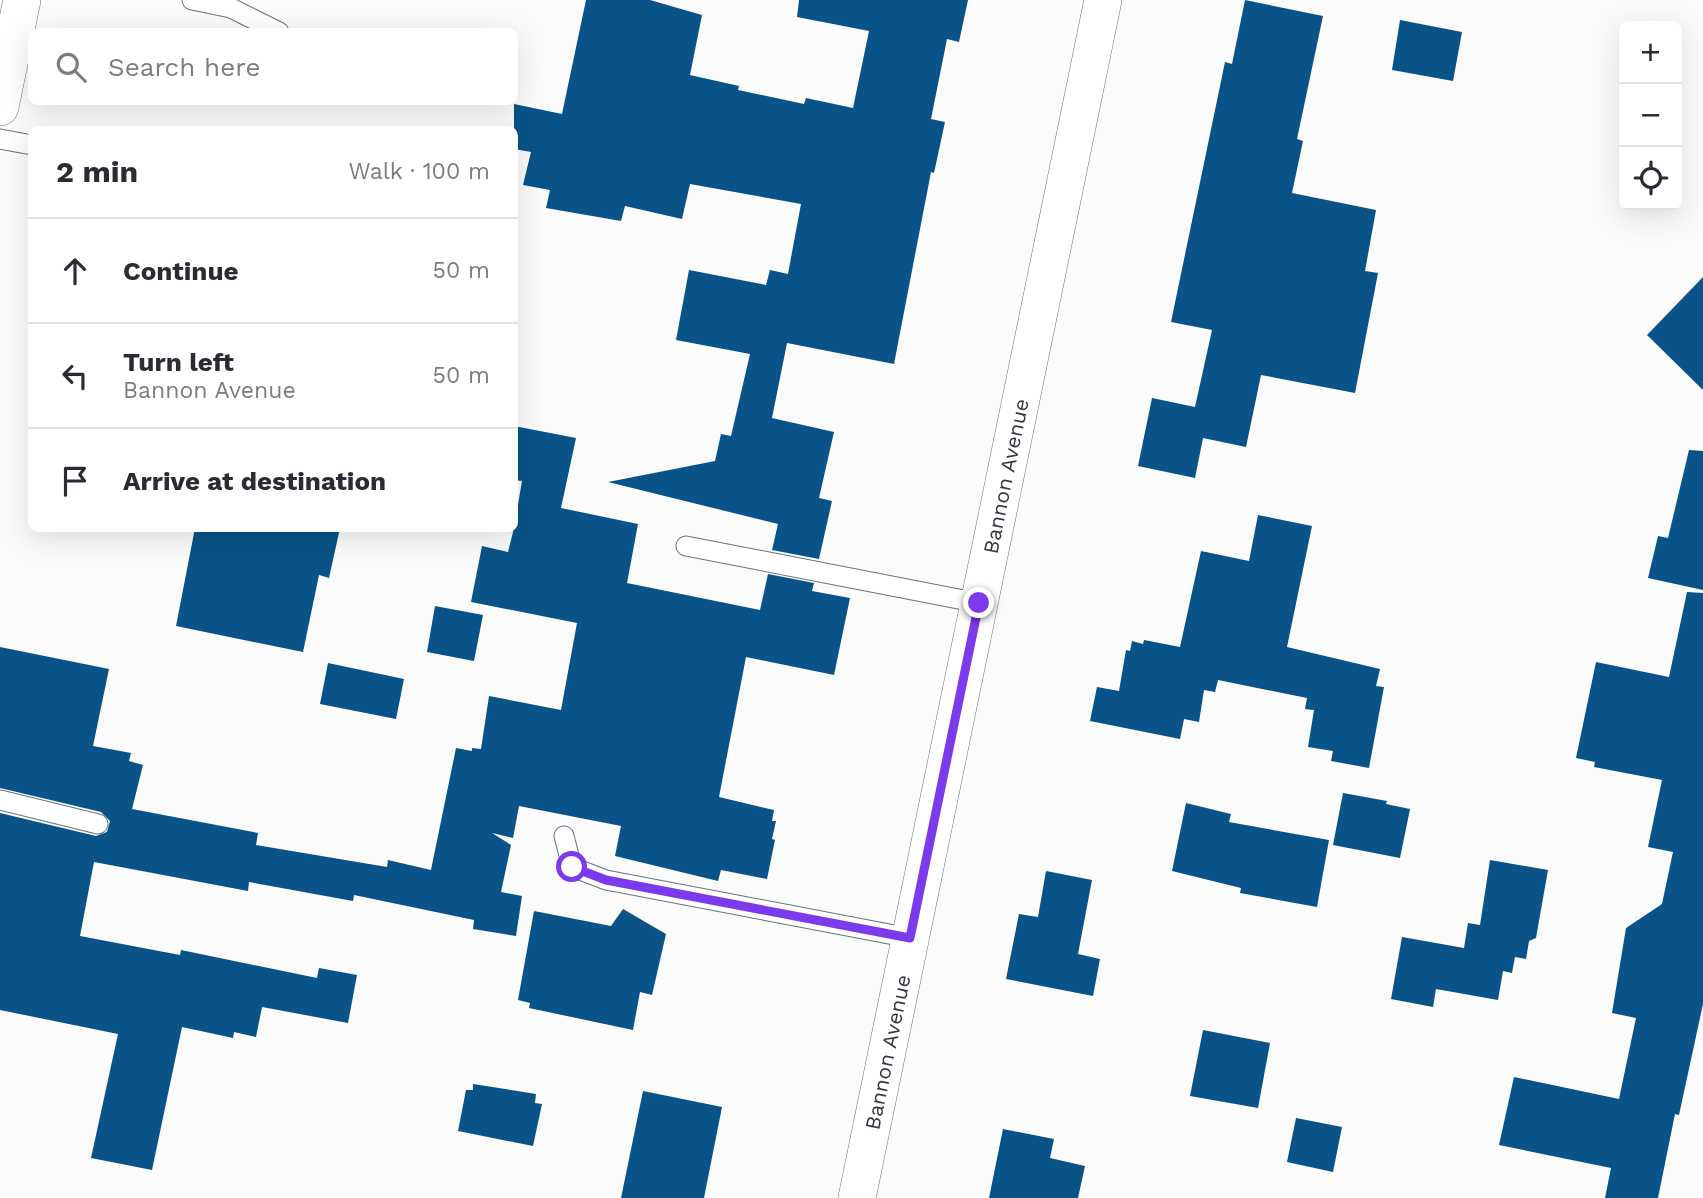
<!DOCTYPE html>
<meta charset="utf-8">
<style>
body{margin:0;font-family:"Work Sans",sans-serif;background:#f2f2f3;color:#2b2b33}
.controls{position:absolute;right:21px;top:21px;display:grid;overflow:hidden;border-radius:10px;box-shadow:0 7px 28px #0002}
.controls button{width:63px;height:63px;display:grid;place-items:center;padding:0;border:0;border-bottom:2px solid #e1e1e2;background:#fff;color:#2b2b33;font:35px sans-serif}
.stop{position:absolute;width:21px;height:21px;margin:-16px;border:5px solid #7c3aed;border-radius:50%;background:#fff}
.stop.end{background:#7c3aed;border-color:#fff;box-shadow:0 2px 7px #0008}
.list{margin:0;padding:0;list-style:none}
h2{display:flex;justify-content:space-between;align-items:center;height:91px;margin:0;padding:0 28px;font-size:30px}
h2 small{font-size:23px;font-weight:400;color:#7c7c81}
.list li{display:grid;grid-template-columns:46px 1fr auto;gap:21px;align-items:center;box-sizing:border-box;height:105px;padding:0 28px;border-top:2px solid #e1e1e2}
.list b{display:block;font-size:26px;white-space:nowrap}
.list p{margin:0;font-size:23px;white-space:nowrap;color:#7c7c81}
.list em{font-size:23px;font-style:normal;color:#7c7c81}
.icon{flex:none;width:38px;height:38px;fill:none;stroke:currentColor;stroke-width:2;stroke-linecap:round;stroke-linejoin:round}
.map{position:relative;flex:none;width:1703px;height:1198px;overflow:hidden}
.search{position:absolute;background:#fff;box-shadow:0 7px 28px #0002;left:28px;top:28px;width:490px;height:77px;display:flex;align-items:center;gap:18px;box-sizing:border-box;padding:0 24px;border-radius:10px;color:#7c7c81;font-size:26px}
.panel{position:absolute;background:#fff;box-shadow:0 7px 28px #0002;left:28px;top:126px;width:490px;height:406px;border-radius:10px}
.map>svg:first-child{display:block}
.building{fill:#095388}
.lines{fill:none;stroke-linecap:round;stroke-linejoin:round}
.service-casing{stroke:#607385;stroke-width:21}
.minor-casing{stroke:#607385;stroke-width:38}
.service{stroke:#fff;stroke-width:19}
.minor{stroke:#fff;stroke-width:37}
.route{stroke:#7c3aed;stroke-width:9}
.labels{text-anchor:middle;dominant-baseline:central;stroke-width:7;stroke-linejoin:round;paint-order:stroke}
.street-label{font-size:21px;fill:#323a42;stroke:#fff}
</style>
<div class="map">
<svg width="1703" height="1198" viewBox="0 0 1703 1198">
<rect width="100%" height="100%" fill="#fbfbfb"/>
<g class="building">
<polygon points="586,0 650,0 702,15 690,75 739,86 738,90 804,104 806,98 853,108 869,31 797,17 799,0 968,0 959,42 947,39 931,119 945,122 934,173 931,172 894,364 787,343 772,418 834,432 819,498 832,501 819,559 772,550 778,524 608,482 715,461 721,434 731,436 750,354 676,340 689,270 766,285 770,270 788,274 801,204 690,184 682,219 625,206 621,221 546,208 550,190 523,185 531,152 514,149 514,104 562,114"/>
<polygon points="1245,0 1323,16 1297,139 1303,141 1292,193 1376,210 1365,271 1378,273 1355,393 1261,375 1246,447 1203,438 1195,478 1138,466 1152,398 1195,407 1212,330 1171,322 1225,62 1232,64"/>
<polygon points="1400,20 1462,32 1453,81 1392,70"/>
<polygon points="1703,277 1703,390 1647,335"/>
<polygon points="514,426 576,438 561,508 638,524 627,583 760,610 768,574 814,583 812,591 850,598 834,675 746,657 719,797 774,810 772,821 776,821 772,839 775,840 767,879 721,870 718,881 615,856 621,826 519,806 513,838 492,833 511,845 501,892 522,896 516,936 473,929 474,920 354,895 353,901 249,882 248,891 94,862 80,936 180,955 181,950 317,978 319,968 357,975 348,1023 262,1007 256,1037 234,1032 233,1038 182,1027 152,1170 91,1158 118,1034 0,1010 0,813 96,836 107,832 110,821 101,812 0,788 0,647 109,669 93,746 131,753 129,761 143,765 132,809 258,833 256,845 387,867 388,860 431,870 456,748 472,751 472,748 481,749 489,696 561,710 577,623 471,602 482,546 508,552 514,528 522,481 514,480"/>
<polygon points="1689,450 1703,451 1703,590 1648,578 1658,536 1668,538"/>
<polygon points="1258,515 1312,526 1287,647 1380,669 1376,686 1384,687 1369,768 1331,761 1333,751 1308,747 1314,710 1305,709 1307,698 1218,680 1215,692 1204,690 1199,722 1184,719 1180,739 1090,721 1097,687 1119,691 1126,650 1130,651 1132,641 1143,644 1144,640 1180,647 1201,551 1249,561"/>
<polygon points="195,528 340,528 329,578 319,575 303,652 176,626"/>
<polygon points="1687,592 1703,593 1703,1004 1679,1115 1675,1114 1658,1198 1605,1198 1611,1168 1499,1145 1514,1077 1619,1099 1636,1018 1612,1013 1626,928 1662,904 1673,852 1648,847 1662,780 1594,767 1595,762 1576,758 1596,662 1669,677"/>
<polygon points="435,606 483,615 474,661 427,652"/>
<polygon points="328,663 404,679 396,719 320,704"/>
<polygon points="1343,793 1387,801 1386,804 1410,809 1400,858 1333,845"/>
<polygon points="1186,803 1231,814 1229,822 1329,840 1317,907 1240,893 1241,888 1172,871"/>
<polygon points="1490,860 1548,870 1536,938 1529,941 1526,959 1515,957 1512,973 1503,971 1498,1000 1436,989 1433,1007 1391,999 1402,937 1464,948 1468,923 1480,925"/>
<polygon points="1046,871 1092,880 1078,954 1100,959 1093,996 1006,979 1019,914 1038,917"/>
<polygon points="623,909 666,934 652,995 640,992 633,1030 529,1008 530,1003 518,1000 534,911 611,926"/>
<polygon points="1203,1030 1270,1043 1258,1108 1190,1096"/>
<polygon points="473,1084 536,1094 535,1103 542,1104 533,1146 458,1131 466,1090 473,1090"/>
<polygon points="643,1091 722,1107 704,1198 621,1198"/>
<polygon points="1296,1118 1342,1127 1333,1172 1287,1162"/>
<polygon points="1003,1129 1054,1139 1050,1158 1085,1166 1078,1198 989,1198"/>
</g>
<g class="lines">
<defs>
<g id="service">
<polyline points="192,0 231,8 279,32"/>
<polyline points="0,139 32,145"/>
<polyline points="686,546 979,603"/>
<polyline points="0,800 98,824"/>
<polyline points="564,836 572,867 606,880 910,938"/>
</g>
<g id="minor">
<polyline points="0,107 22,0"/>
<path id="s1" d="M857 1198 1103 0"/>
</g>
</defs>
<use href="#service" class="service-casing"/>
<use href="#minor" class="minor-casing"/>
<use href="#service" class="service"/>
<use href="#minor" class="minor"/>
</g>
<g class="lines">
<polyline class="route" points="572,867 606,880 910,938 979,603"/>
</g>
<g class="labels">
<g class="street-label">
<text stroke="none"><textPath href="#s1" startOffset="737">Bannon Avenue</textPath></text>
<text stroke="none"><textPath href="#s1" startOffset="149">Bannon Avenue</textPath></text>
</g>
</g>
</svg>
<div class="controls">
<button>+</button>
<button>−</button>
<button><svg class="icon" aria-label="locate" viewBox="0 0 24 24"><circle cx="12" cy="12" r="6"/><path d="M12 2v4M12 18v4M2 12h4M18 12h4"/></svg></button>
</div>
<div class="stop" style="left:572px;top:867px"></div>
<div class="stop end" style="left:979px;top:603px"></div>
<div class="search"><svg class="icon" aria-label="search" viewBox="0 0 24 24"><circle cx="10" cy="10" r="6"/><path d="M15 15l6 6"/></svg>Search here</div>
<section class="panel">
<h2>2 min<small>Walk · 100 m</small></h2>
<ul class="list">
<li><svg class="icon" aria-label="ahead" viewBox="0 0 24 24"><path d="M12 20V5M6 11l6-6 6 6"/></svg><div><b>Continue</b></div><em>50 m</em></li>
<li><svg class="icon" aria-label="left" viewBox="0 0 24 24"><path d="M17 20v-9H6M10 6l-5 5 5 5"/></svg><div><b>Turn left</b><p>Bannon Avenue</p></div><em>50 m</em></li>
<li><svg class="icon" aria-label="arrive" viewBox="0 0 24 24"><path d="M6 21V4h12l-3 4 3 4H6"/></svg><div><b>Arrive at destination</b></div></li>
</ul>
</section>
</div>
